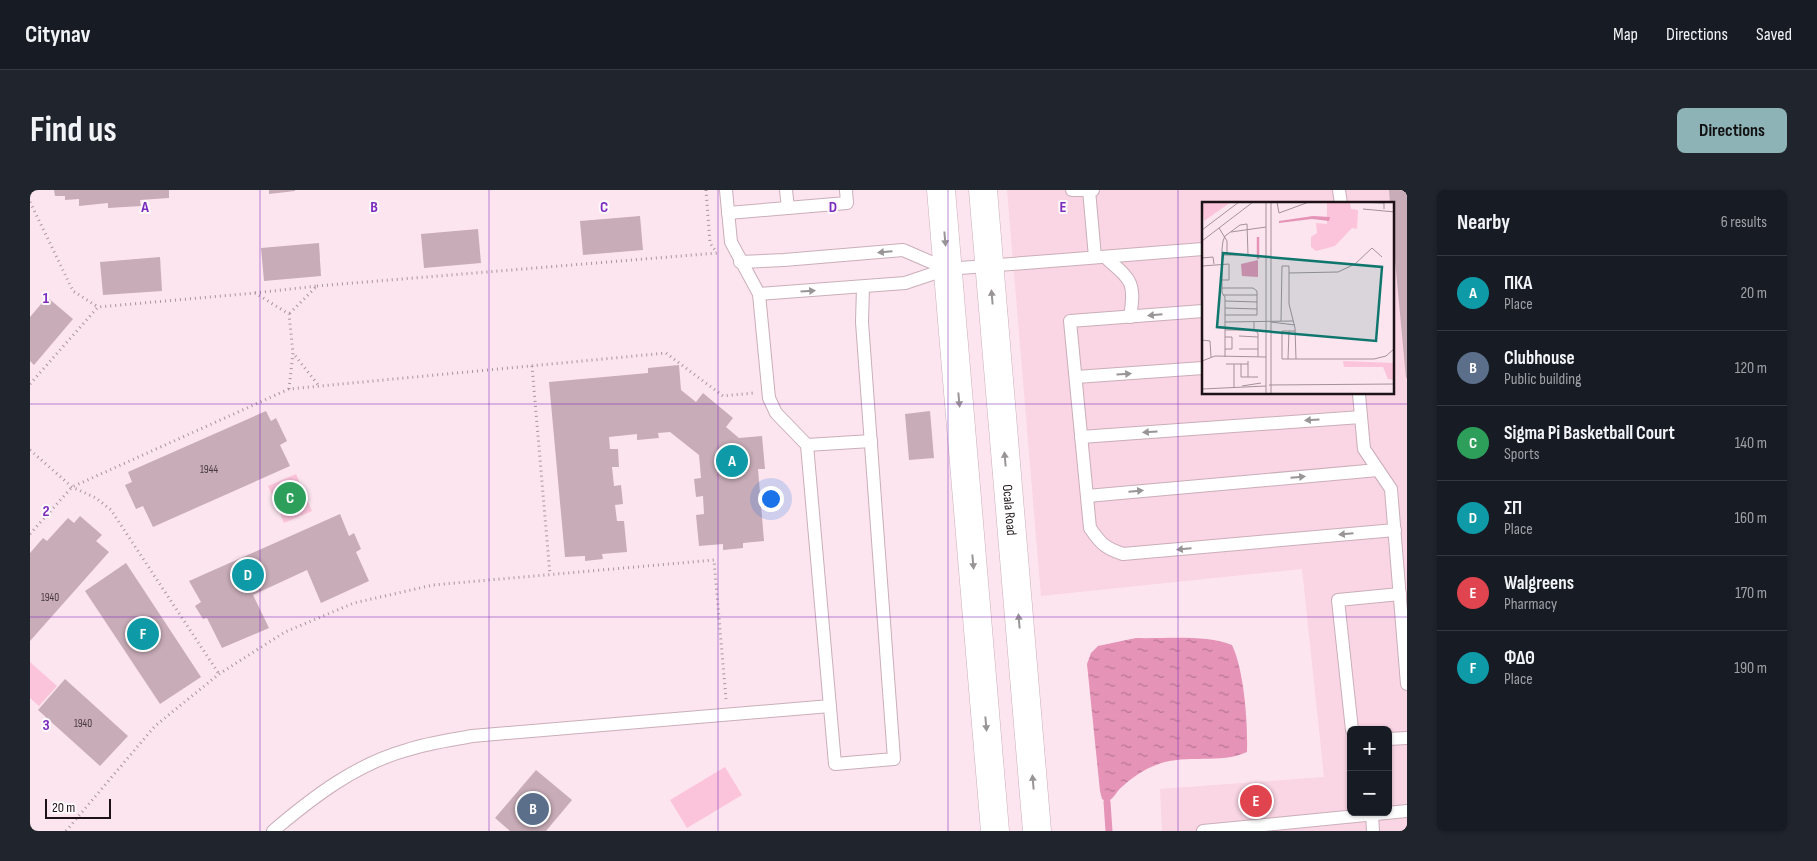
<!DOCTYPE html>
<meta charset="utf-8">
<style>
body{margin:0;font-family:"Sofia Sans Condensed",sans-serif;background:#20242c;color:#f1f3f6}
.controls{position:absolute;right:15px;bottom:15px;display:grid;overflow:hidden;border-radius:8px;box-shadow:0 1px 4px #0004}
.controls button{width:45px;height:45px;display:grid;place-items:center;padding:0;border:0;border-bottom:1px solid #363941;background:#171b24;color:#f1f3f6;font:25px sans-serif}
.scale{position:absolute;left:15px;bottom:12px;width:66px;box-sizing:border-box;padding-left:5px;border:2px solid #1d1317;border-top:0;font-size:14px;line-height:18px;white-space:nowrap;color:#1d1317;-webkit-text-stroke:4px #fef8fa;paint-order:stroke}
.you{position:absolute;left:740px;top:308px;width:18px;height:18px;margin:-12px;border:4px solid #fff;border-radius:50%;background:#1a73e8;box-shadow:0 0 0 8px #1a73e833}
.badge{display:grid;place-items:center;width:32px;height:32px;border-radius:50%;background:#8eb3b7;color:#fff;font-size:16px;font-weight:700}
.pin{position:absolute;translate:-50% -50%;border:2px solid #fff;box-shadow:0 1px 5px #0006}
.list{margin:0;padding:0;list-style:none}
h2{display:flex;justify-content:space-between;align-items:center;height:65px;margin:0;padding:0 20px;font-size:21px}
h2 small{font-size:16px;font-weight:400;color:#9ea1a6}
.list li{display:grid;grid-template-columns:32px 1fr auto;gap:15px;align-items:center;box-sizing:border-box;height:75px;padding:0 20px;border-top:1px solid #363941}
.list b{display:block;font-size:19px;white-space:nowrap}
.list p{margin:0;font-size:16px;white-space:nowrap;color:#9ea1a6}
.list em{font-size:16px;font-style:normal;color:#9ea1a6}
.map{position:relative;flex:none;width:1377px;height:641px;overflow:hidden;border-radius:8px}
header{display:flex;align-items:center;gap:30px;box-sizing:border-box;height:70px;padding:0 25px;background:#171b24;border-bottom:1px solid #363941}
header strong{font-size:24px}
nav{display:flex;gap:28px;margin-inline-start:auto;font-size:18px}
.intro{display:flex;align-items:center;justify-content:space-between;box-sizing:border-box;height:120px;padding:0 30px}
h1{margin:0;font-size:35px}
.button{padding:12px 22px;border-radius:8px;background:#8eb3b7;color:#111;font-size:18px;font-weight:700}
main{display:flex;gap:30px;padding:0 30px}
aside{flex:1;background:#171b24;border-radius:8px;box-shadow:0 1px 4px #0004}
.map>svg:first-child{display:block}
.built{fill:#fad5e4;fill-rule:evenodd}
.pitch{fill:#fcc4db}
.water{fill:url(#water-ripples)}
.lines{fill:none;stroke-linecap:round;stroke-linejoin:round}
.stream{stroke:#e593b7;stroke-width:7}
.building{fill:#c8acb7}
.lane-casing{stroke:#caaeb9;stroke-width:14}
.secondary-casing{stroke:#caaeb9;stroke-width:29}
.path{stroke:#a7959d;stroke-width:3;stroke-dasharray:1 4;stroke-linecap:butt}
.lane{stroke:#fff;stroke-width:12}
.secondary{stroke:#fff;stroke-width:28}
.oneway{fill:#999597}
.grid{fill:none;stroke:#7b2cbf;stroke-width:1;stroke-opacity:0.55}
.labels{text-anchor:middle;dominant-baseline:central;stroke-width:4;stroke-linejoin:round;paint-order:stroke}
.number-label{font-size:11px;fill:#48393f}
.street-label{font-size:14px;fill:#1d1317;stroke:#fef8fa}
.inset-river{fill:none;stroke:#e593b7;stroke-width:2.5}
.inset-road{fill:none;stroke:#a39199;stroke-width:1}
.view{fill:#0f766e;fill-opacity:0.15;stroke:#0f766e;stroke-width:2.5}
.inset-edge{fill:none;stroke:#1d1317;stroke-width:2.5}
.grid-label{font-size:16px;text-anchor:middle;font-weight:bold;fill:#7b2cbf;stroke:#fef8fa;stroke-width:4;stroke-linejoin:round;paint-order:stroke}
</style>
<header>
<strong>Citynav</strong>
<nav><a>Map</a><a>Directions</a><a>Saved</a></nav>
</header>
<div class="intro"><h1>Find us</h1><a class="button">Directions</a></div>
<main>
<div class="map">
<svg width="1377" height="641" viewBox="0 0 1377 641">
<defs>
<pattern id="water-ripples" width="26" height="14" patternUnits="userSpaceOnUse" patternTransform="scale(1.25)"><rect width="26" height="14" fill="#e593b7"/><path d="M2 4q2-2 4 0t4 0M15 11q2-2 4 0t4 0" fill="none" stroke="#b97794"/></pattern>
</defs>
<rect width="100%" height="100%" fill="#fde5ef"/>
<path class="built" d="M977 0H1377V641H1132L1130 599 1294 587 1272 379 1011 406ZM1173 14H1363V204H1173ZM1321 540H1358V622H1321Z"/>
<g class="pitch">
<polygon points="266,284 282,321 254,333 238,296"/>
<polygon points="0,472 27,496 9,516 0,508"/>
<polygon points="695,577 712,605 657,638 640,610"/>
</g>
<path class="water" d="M1106 448C1135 449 1175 444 1202 455 1214 480 1218 533 1217 562 1189 575 1155 563 1126 575 1115 579 1101 588 1093 596 1086 601 1085 608 1077 612L1072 609 1070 601 1057 474 1061 463 1068 456Z"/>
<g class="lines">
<polyline class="stream" points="1077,612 1079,641"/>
</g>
<g class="building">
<polygon points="24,0 139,0 139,8 110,10 111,16 78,18 78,13 49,16 49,9 35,10 35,6 25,6"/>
<polygon points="239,0 265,0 265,1 239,4"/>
<polygon points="1359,0 1377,0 1377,188 1376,188 1363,49 1363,14 1360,14"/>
<polygon points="610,26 613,60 553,65 550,31"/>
<polygon points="448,39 451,73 394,78 391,44"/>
<polygon points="289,53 291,86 234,91 231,58"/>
<polygon points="130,67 132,101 73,105 70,72"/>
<polygon points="17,107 43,129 4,175 0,171 0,127"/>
<polygon points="649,175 651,200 666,212 673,203 703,228 696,237 709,248 732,246 735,279 728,279 734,351 713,353 713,358 693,360 693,354 669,356 666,325 674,324 673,306 666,307 664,289 671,288 669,265 640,242 628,243 629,248 607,250 607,244 579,247 580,259 588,259 589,277 582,277 584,296 591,295 593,314 585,315 587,331 594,331 597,362 572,364 573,369 555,371 555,366 535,367 519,192 618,183 618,178"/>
<polygon points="236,221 241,231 246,228 257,251 250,255 260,276 123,337 113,316 106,319 95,295 102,292 98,282"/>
<polygon points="900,221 904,268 879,270 875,224"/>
<polygon points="310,324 319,346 324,343 331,359 326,362 339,391 291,413 277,380 223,405 239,438 192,458 177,428 173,429 165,416 171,412 159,391"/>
<polygon points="50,326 72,345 66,351 79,362 0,451 0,363 13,348 17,351 38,328 44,333"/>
<polygon points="96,373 171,487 130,514 55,401"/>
<polygon points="35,489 98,546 70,576 8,520"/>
<polygon points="506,580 542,610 516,641 480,641 465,628"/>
</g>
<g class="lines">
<defs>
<g id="lane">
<polyline points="696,0 701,52 729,104 739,208 746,223 777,255 805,574 864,569 832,132 833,97"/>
<polyline points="756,0 758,18"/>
<polyline points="1042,0 1063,0"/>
<polyline points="1059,0 1065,67"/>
<polyline points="1309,0 1311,14"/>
<polyline points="698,23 817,13 816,0"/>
<path d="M1075 67C1101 90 1106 91 1100 127"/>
<polyline points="710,72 754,70 873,60 917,79"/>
<polyline points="729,104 875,93 917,79 1173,59"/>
<path d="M1173 121 1040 131 1060 338C1071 354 1075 358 1093 364L1365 340"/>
<polyline points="1046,187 1173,178"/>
<polyline points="1329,204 1334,259 1361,299 1377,494"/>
<polyline points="1051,247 1331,227"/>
<polyline points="777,255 841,251"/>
<polyline points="1057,306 1348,280"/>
<polyline points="1322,540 1308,410 1370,404"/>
<polyline points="1358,549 1377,548"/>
<polyline points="1342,624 1343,641"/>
<path d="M243 641C283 607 326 574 377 560 398 553 421 550 442 546L800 516"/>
<polyline points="1173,641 1377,621"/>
</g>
<g id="secondary">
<polyline points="911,0 965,641"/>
<path id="s1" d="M953 0 1007 641"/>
</g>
</defs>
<use href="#lane" class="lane-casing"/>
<use href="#secondary" class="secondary-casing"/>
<g class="path">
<polyline points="676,0 680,53 685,60"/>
<polyline points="0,12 43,101 68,117"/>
<polyline points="287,96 687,63"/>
<polyline points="225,103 287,96 259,124"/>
<polyline points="502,176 520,385"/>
<polyline points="0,194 68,117 225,103 259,124 263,163"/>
<polyline points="259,199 263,163 289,196"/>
<polyline points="0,260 42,297 66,308 81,320 189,484"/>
<polyline points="0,344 42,297 259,199 636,163 693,206 723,203"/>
<polyline points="36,641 125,536 189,484 255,442 324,413 403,395 684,370 696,509"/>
</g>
<use href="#lane" class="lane"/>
<use href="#secondary" class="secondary"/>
</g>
<defs><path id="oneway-solid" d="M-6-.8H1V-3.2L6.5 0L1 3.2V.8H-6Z" transform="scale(1.25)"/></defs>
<g class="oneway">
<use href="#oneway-solid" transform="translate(915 49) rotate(85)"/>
<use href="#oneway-solid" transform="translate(855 62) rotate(175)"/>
<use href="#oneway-solid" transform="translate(778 101) rotate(-4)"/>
<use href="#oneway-solid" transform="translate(962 107) rotate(-95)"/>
<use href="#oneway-solid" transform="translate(1125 125) rotate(175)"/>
<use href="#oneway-solid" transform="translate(1094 184) rotate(-4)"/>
<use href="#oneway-solid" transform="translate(929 210) rotate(85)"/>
<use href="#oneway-solid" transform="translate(1282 230) rotate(176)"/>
<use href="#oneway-solid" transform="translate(1120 242) rotate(176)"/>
<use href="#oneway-solid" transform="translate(975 269) rotate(-95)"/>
<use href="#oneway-solid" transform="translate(1268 287) rotate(-5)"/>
<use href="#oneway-solid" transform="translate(1106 301) rotate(-5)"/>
<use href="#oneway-solid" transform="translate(1316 344) rotate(175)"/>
<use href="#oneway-solid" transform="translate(1154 359) rotate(175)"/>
<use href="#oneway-solid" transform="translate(943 372) rotate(85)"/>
<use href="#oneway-solid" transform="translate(989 431) rotate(-95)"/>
<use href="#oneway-solid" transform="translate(956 534) rotate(85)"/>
<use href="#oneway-solid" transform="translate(1003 592) rotate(-95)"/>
</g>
<path class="grid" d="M230 0V641M459 0V641M688 0V641M918 0V641M1148 0V641M0 214H1377M0 427H1377"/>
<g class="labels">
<g class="number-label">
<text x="179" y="279">1944</text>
<text x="20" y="407">1940</text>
<text x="53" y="533">1940</text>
</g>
<g class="street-label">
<text stroke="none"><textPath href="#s1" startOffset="321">Ocala Road</textPath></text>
</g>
</g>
<g transform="translate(1172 12)">
<rect width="192" height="192" fill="#fde5ef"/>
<path d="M0 0H29L2 19Z" fill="#fcc4db"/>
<path d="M125 0H148L149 7 156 8 155 27 150 26 133 44 114 49 109 45V35L115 31 114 21 125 22ZM141 159 192 161V178L186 177 181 165H142Z" fill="#fcc4db"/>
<path d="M111 14 128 15 127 19 110 17 77 21V19ZM56 58V75L40 74 39 62Z" fill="#e593b7"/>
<path class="inset-river" d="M56 57V35"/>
<path class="inset-road" d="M75 0 77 11 107 0M154 0 182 1V7M161 7 193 10M17 26 25 39V53M0 28 37 0M29 30 64 25M0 39 51 0M20 53H46L45 22 38 23 23 34 21 39 20 47V91L23 95V155M0 56 11 55 12 62M0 64 27 62V78H20M87 71 136 70 153 62 170 46 180 55M0 76V94M20 86H51L55 89V113H23M21 93H55M23 99 55 100M23 106 55 107M79 119 80 64H87V102L93 126 94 157M23 120 91 119M52 120V128L56 131V155M69 120 93 123M23 128H52M93 129H80V157H172L184 154 193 146M37 134 56 135M23 135H30V147H23M0 138 8 139 9 155M37 147H56M86 157 87 129M0 159 13 154 64 155M24 162H46M32 162V186M39 162V175H56M46 175V159M67 183 193 182M40 184 59 181M0 187 64 184M64 192V0M69 192V0"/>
<path class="view" d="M21 51 180 65 174 139 15 125Z"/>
<rect width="192" height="192" class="inset-edge"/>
</g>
<g class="grid-label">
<text x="115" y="22">A</text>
<text x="344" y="22">B</text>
<text x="574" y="22">C</text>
<text x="803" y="22">D</text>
<text x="1033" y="22">E</text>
<text x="16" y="113">1</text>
<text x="16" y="326">2</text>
<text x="16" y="540">3</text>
</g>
</svg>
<div class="controls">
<button>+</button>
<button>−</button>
</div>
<div class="scale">20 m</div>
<div class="you"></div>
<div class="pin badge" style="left:702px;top:271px;background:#0f9aa8">A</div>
<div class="pin badge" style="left:503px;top:619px;background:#5c6f8a">B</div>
<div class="pin badge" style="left:260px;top:308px;background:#2e9e5b">C</div>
<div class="pin badge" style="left:218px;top:385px;background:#0f9aa8">D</div>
<div class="pin badge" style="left:1226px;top:611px;background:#e0444e">E</div>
<div class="pin badge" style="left:113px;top:444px;background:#0f9aa8">F</div>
</div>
<aside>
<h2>Nearby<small>6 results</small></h2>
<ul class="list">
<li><span class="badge" style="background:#0f9aa8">A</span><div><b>ΠΚΑ</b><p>Place</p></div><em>20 m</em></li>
<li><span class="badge" style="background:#5c6f8a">B</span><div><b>Clubhouse</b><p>Public building</p></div><em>120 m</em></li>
<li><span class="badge" style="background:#2e9e5b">C</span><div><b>Sigma Pi Basketball Court</b><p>Sports</p></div><em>140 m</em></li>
<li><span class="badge" style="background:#0f9aa8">D</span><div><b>ΣΠ</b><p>Place</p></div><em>160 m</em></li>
<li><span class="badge" style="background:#e0444e">E</span><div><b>Walgreens</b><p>Pharmacy</p></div><em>170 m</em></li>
<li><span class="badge" style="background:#0f9aa8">F</span><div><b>ΦΔΘ</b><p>Place</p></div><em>190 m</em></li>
</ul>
</aside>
</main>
